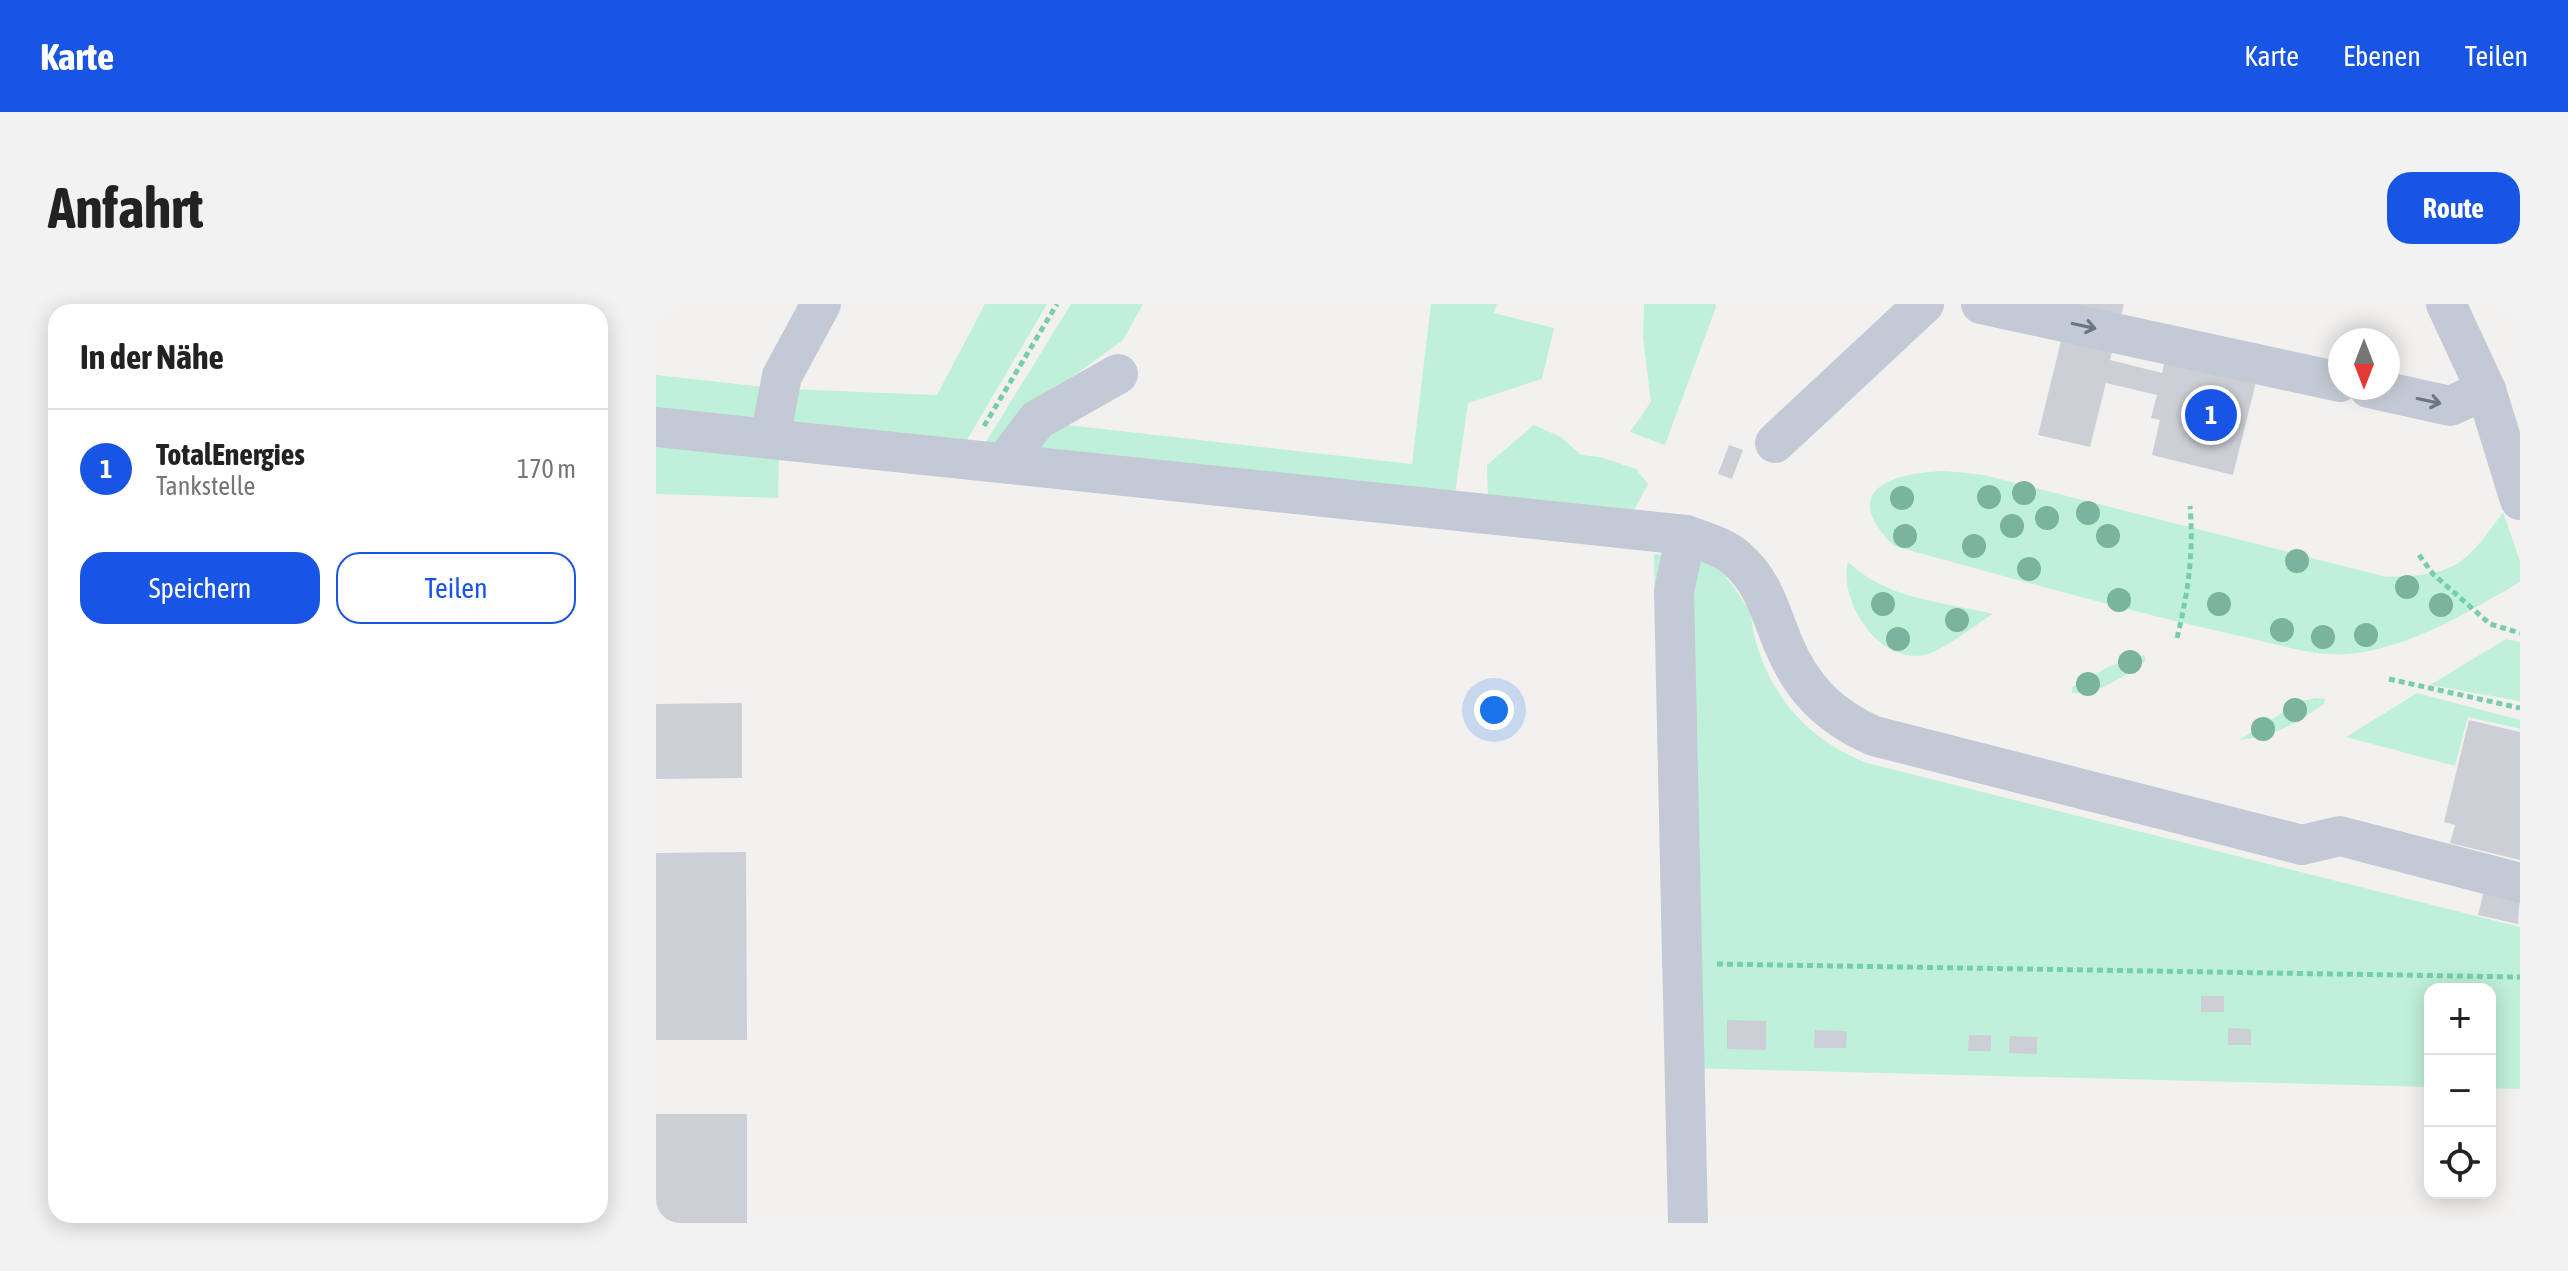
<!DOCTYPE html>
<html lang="de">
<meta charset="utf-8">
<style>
body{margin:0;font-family:"Asap Condensed",sans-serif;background:#f2f2f2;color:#222}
.controls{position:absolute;right:24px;bottom:24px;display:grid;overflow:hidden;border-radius:16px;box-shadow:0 4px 20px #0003}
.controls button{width:72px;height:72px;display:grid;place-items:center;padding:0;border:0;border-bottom:2px solid #e0e0e0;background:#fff;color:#222;font:40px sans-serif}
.compass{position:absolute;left:1672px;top:24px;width:72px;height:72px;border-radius:50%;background:#fff;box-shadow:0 4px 20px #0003;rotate:180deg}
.you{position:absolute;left:838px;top:406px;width:28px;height:28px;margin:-20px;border:6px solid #fff;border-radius:50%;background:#1a73e8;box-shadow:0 0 0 12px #1a73e833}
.badge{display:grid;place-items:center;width:52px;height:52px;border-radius:50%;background:#1955e4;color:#fff;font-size:26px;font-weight:700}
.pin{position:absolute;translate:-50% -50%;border:4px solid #fff;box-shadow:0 2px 8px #0006}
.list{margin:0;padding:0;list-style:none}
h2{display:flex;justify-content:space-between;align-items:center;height:104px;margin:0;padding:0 32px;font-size:34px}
h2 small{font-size:26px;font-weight:400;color:#767676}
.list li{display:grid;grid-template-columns:52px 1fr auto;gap:24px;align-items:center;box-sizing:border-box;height:120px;padding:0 32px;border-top:2px solid #e0e0e0}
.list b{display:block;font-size:30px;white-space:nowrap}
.list p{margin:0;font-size:26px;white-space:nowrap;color:#767676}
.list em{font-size:26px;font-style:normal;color:#767676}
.actions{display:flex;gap:16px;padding:24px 32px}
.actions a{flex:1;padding:18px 0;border:2px solid #1955e4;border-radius:24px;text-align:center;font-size:28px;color:#1955e4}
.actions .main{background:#1955e4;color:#fff}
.icon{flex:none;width:44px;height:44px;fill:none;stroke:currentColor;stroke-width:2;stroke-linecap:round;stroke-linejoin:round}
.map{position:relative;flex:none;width:1864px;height:919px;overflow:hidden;border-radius:24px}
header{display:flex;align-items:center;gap:48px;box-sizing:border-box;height:112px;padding:0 40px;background:#1955e4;color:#fff}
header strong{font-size:38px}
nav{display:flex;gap:44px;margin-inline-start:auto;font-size:28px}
.intro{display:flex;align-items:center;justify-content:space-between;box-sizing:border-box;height:192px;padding:0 48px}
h1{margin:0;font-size:56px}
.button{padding:20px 36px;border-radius:24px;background:#1955e4;color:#fff;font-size:28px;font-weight:700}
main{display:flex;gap:48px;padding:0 48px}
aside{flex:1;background:#fff;border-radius:24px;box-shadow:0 4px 20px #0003}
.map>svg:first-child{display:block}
.green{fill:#bff0d9}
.building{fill:#cccfd6}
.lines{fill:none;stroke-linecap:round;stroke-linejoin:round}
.path{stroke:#77ceaf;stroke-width:5;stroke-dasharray:6 4;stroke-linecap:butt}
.minor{stroke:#c4cad5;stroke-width:40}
.tree{fill:#7ab39e}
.oneway{stroke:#6d7582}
</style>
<header>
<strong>Karte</strong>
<nav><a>Karte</a><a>Ebenen</a><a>Teilen</a></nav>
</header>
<div class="intro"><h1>Anfahrt</h1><a class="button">Route</a></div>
<main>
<aside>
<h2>In der Nähe<small></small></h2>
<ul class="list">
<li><span class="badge">1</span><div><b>TotalEnergies</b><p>Tankstelle</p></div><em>170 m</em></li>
</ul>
<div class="actions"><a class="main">Speichern</a><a>Teilen</a></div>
</aside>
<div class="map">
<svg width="1864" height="919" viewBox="0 0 1864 919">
<rect width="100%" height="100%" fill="#f3f1f0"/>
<g class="green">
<polygon points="329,0 391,0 307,143 123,125 131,85 281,91"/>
<polygon points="415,0 487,0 467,36 408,79 403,120 756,160 775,0 841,0 838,9 898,24 886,75 812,99 799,190 325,146"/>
<polygon points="988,0 1059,0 1060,3 1009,141 974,128 995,98 987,34"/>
<polygon points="0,71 116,84 108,123 0,114"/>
<polygon points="878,121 905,133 925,151 944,153 980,165 992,180 977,208 832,193 831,161"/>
<polygon points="0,138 123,152 122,194 0,190"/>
<path d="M1291 167 1328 171 1731 273C1799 271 1808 263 1847 208L1864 257V278C1812 308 1752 345 1692 350 1657 353 1618 339 1584 332 1468 307 1353 273 1238 242 1181 186 1236 168 1291 167Z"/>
<path d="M998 250 1056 255C1068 271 1082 287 1092 305 1097 314 1096 325 1099 335 1116 396 1154 436 1211 459L1864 623V785L1834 784V685H1774V783L1030 764 1006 660Z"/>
<path d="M1192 258C1230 295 1287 298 1337 310 1320 320 1286 348 1268 351 1223 360 1182 297 1192 258Z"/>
<polygon points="1850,335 1864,338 1864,397 1774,381"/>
<path d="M1488 351 1490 356C1472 370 1439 393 1416 389V383L1452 363Z"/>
<polygon points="1761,389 1864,416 1864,425 1812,413 1799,462 1690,433"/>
<path d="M1660 394 1669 395 1668 400C1640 420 1617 433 1583 436L1645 397Z"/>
</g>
<g class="building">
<polygon points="1414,0 1468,0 1454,56 1506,69 1510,52 1601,74 1577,171 1496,151 1504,116 1495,114 1501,91 1450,79 1434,143 1382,131"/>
<polygon points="1073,141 1087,146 1076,175 1062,170"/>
<polygon points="86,399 86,474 0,475 0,400"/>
<polygon points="1813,416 1864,428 1864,556 1794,539 1799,521 1788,518"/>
<polygon points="90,548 91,736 0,736 0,549"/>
<polygon points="1829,582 1864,591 1862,620 1822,611"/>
<rect x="1545" y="692" width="23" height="16"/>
<polygon points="1071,716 1110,717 1110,746 1071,745"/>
<polygon points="1572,724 1595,725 1595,741 1572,741"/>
<polygon points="1159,726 1191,727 1190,744 1158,744"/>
<polygon points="1313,731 1335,731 1335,747 1312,747"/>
<polygon points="1354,732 1381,733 1381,750 1353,749"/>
<rect x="0" y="810" width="91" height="109"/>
</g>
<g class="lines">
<g class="path">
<polyline points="328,122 401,0"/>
<polyline points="1763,251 1777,270 1834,320 1864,329"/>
<path d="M1521 334C1532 289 1538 249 1534 202"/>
<polyline points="1733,375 1864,404"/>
<polyline points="1061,660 1864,673"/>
</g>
<g class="minor">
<polyline points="1325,0 1684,78"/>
<polyline points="1790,0 1830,86 1864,196"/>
<polyline points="1713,84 1794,102 1830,86"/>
<path d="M0 123 1030 231C1046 237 1066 242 1080 254 1107 277 1114 307 1127 339 1145 384 1174 413 1218 432L1646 541 1684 532 1864 579"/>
<polyline points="114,133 126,72 165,0"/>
<polyline points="1119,139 1268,0"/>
<polyline points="349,158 381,116 462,70"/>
<polyline points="1030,231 1018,287 1032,919"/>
</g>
</g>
<g class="tree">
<circle cx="1368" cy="189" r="12"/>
<circle cx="1333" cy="193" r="12"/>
<circle cx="1246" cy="194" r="12"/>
<circle cx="1432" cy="209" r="12"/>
<circle cx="1391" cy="214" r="12"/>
<circle cx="1356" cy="222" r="12"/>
<circle cx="1249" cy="232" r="12"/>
<circle cx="1452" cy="232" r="12"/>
<circle cx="1318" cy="242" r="12"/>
<circle cx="1641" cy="257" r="12"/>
<circle cx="1373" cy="265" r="12"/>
<circle cx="1751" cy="283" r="12"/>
<circle cx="1463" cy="296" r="12"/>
<circle cx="1227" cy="300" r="12"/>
<circle cx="1563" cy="300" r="12"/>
<circle cx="1785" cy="301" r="12"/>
<circle cx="1301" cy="316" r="12"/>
<circle cx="1626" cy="326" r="12"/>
<circle cx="1710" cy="331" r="12"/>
<circle cx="1667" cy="333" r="12"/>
<circle cx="1242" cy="335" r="12"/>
<circle cx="1474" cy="358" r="12"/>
<circle cx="1432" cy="380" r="12"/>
<circle cx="1639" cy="406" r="12"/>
<circle cx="1607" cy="425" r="12"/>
</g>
<defs><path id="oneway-shaft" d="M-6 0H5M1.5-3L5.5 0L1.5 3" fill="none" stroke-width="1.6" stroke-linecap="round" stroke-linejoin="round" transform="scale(2)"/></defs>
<g class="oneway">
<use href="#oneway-shaft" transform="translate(1428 22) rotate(12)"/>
<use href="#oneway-shaft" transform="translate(1773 97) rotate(12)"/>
</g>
</svg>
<div class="controls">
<button>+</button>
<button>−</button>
<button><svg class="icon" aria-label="locate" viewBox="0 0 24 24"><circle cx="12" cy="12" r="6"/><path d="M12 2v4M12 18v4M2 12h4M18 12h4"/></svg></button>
</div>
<svg class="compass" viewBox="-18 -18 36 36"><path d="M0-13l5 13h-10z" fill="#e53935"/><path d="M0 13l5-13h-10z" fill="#767676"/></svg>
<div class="you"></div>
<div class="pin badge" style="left:1555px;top:111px">1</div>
</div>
</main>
